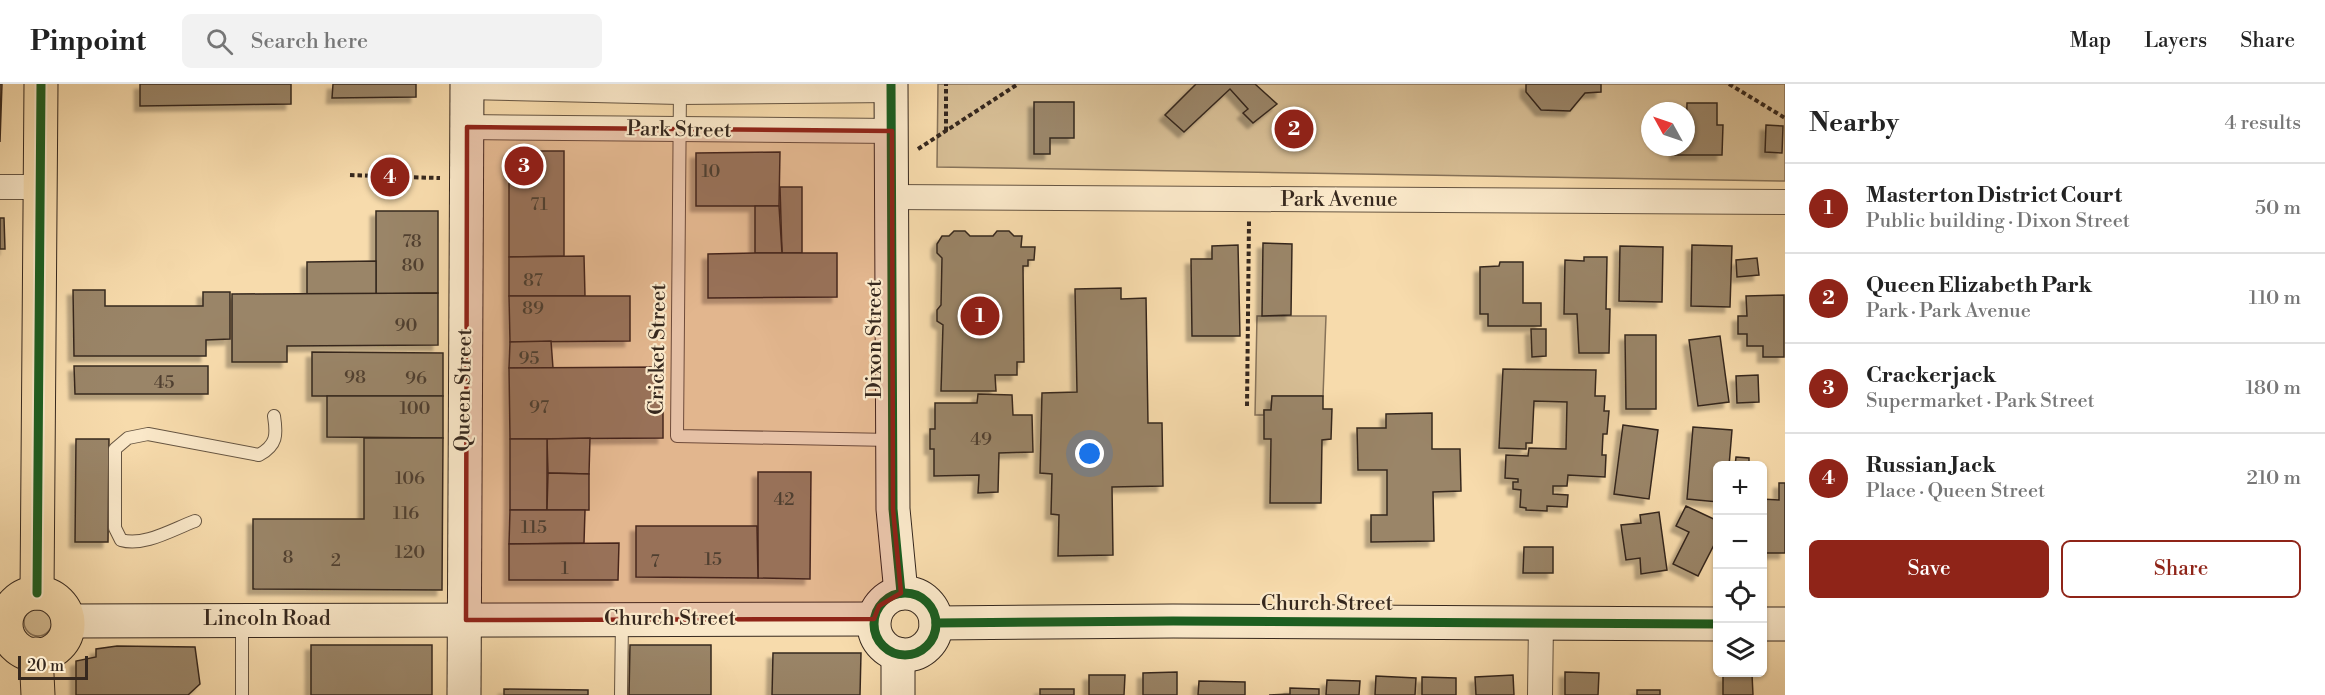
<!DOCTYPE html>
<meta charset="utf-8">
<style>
body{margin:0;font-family:"Libre Bodoni",serif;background:#f2f2f2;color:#222}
.controls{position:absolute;right:18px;bottom:18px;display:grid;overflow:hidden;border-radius:9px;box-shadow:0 2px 4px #0004}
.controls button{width:54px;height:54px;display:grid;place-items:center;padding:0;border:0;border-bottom:2px solid #e0e0e0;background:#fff;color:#222;font:30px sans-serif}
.compass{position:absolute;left:1641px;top:18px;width:54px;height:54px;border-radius:50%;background:#fff;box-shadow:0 2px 4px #0004;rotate:310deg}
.scale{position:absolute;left:18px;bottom:15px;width:70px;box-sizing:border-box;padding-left:6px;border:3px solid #36281e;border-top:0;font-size:16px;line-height:21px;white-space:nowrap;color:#36281e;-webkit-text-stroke:4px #fae8c9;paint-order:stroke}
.you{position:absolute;left:1090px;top:370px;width:21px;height:21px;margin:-15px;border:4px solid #fff;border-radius:50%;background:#1a73e8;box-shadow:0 0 0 9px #1a73e833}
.badge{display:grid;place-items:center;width:39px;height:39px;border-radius:50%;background:#8f2418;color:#fff;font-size:20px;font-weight:700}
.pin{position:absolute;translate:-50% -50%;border:3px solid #fff;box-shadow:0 2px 6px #0006}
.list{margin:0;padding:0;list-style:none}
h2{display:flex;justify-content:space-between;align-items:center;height:78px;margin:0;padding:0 24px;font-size:26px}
h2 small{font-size:20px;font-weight:400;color:#767676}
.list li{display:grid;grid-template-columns:39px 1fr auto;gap:18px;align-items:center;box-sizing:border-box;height:90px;padding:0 24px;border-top:2px solid #e0e0e0}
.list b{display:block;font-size:22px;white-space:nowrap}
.list p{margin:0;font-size:20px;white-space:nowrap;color:#767676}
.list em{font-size:20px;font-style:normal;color:#767676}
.actions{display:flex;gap:12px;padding:18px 24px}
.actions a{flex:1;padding:14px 0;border:2px solid #8f2418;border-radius:9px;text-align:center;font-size:21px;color:#8f2418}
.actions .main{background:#8f2418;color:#fff}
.icon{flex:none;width:33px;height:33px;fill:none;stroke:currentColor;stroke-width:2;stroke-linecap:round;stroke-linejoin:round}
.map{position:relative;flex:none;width:1785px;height:611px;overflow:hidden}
header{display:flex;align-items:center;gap:36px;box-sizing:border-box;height:84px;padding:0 30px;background:#fff;border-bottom:2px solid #e0e0e0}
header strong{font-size:28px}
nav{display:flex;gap:33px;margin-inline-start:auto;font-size:21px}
.search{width:420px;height:54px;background:#f2f2f2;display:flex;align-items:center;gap:15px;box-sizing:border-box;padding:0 21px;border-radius:9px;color:#767676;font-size:22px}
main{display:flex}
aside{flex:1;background:#fff}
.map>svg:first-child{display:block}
.green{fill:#d6bd94;stroke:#867259;stroke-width:1.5;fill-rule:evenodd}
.building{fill:#9a8568;stroke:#36281e;stroke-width:1.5;filter:url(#shadow)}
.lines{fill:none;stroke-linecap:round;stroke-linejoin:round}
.lane-casing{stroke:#665542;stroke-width:14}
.street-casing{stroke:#665542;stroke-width:26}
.secondary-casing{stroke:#36281e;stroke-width:35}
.highway-casing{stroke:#36281e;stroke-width:35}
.path{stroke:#36281e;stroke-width:4;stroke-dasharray:4.5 3;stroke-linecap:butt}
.lane{stroke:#fae8c9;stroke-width:12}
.street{stroke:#fae8c9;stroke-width:24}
.secondary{stroke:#fae8c9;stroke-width:33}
.highway{stroke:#f7dbac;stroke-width:33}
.cycleway-casing{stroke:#fae8c9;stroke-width:13}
.cycleway{stroke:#1b5e20;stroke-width:9}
.marked{fill:#8f2418;fill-opacity:0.2;stroke:#8f2418;stroke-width:4.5;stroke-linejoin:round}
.labels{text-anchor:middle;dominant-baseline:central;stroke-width:4.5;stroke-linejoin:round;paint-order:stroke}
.number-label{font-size:18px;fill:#4f3f30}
.street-label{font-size:21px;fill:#36281e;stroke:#fae8c9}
</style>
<header>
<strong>Pinpoint</strong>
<div class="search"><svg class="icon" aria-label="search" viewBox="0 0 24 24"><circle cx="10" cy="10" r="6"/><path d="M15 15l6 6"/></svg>Search here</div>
<nav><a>Map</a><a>Layers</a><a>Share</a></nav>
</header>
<main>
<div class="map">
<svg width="1785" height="611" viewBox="0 0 1785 611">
<defs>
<filter id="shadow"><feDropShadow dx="-5.5" dy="5.5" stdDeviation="1.5" flood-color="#0004"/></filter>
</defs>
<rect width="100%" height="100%" fill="#f7dbac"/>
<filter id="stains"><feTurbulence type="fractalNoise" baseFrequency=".00333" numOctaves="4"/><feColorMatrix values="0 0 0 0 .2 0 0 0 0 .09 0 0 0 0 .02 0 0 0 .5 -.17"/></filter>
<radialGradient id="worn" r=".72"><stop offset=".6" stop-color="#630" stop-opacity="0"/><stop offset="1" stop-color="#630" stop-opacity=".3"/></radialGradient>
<g class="green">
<path d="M938 0H1785V97L937 83ZM1650 27H1686V63H1650Z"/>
<polygon points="1257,232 1326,232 1323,312 1272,312 1271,326 1264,326 1264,331 1255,331"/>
<circle cx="38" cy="538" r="14"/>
</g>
<g class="building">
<polygon points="0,0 2,0 0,58"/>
<polygon points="140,0 291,0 291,20 140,22"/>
<polygon points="333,0 416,0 416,13 332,14"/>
<polygon points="1255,0 1277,20 1253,39 1243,29 1248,25 1230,5 1184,48 1165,31 1196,0"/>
<polygon points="1526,0 1601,0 1601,8 1585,9 1570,27 1541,26 1526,8"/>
<polygon points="1034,18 1074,18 1074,54 1050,54 1050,70 1034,70"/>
<polygon points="1687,19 1717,19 1717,41 1723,41 1722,71 1675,71 1676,63 1686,63"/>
<polygon points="1766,41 1783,42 1782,69 1765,68"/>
<polygon points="509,67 564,67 564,172 509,173"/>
<polygon points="780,68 779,122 696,122 696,69"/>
<polygon points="780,103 802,103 802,169 782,169"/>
<polygon points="755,122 779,122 782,169 755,169"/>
<polygon points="376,127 438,127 438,209 376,210"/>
<polygon points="0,134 4,134 5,165 0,165"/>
<polygon points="954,147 965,147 970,152 993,152 997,147 1009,147 1014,152 1022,152 1021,163 1035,163 1034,176 1028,176 1028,182 1023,182 1024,278 1017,278 1017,291 995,291 996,307 941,307 943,241 937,237 937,226 941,221 942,174 937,169 937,160 942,152 949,152"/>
<polygon points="1263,159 1292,160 1291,231 1262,232"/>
<polygon points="1238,161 1240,252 1192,252 1191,175 1212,175 1212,162"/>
<polygon points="1692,161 1732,162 1730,223 1691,222"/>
<polygon points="1620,162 1663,163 1662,218 1619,217"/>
<polygon points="755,169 837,169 837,213 708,214 708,170"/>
<polygon points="584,172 585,212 509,212 509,173"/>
<polygon points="1584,173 1607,173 1606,225 1610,225 1609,269 1579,269 1577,230 1564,230 1565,176 1584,177"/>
<polygon points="1757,174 1759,191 1737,193 1736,176"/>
<polygon points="376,177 376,210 307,210 307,178"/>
<polygon points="1500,178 1523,178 1523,219 1541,219 1541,242 1488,242 1488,230 1480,230 1480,183 1499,182"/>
<polygon points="1121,204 1121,215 1146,214 1148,339 1162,339 1163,402 1112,403 1113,471 1058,472 1059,431 1051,430 1052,390 1040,389 1042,309 1077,308 1075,205"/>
<polygon points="73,206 105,206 105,222 203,222 203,208 230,208 230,255 206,256 206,272 74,272"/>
<polygon points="438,209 438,261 287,262 287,278 232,278 232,210"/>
<polygon points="1784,211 1784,273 1763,273 1763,262 1747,262 1747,250 1738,250 1738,232 1747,232 1746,212"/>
<polygon points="509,212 630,212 630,257 510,258"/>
<polygon points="1531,245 1546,245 1546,272 1532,273"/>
<polygon points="1625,251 1656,251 1656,325 1626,325"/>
<polygon points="1720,252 1729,318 1698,322 1689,256"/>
<polygon points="551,257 553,284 509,284 510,258"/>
<polygon points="312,268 443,269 443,312 312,312"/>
<polygon points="74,282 208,282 208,310 75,310"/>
<polygon points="663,283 663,354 510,355 509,284"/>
<polygon points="1503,285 1596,286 1595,312 1605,312 1604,327 1609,327 1607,350 1603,350 1602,371 1606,371 1605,393 1568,391 1567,402 1553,402 1553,410 1568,411 1567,423 1547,422 1547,427 1526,426 1526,424 1520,423 1521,406 1513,405 1513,398 1518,398 1518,395 1505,394 1506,371 1528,372 1529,364 1566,365 1567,318 1534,317 1532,359 1526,359 1526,365 1499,364"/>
<polygon points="1758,291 1759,318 1737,319 1736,292"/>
<polygon points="978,310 1012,311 1013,331 1032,331 1033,368 999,369 998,408 978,409 979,391 934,392 934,365 930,365 930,345 935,345 935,319 977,319"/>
<polygon points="327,312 443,312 443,354 327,353"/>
<polygon points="1272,312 1323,312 1323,325 1332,325 1331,355 1322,356 1321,419 1270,419 1271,355 1264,355 1264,326 1271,326"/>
<polygon points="1432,329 1432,365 1460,365 1461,407 1433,408 1434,457 1371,458 1371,431 1387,431 1387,386 1358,386 1357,344 1386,344 1386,330"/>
<polygon points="1623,341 1658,346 1649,415 1614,410"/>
<polygon points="1693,343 1732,346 1729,382 1718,382 1718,418 1687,415"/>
<polygon points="364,354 443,354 442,506 253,505 253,435 364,435"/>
<polygon points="590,354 589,390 548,389 547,355"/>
<polygon points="76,355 109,355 108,458 75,458"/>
<rect x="510" y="355" width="37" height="71"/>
<polygon points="1736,373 1749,374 1749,382 1735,382"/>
<polygon points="758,388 811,388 810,495 758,494"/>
<polygon points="548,389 589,390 589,426 547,426"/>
<polygon points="1779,399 1785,399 1785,469 1762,469 1762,415 1779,416"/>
<polygon points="1686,422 1718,437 1718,453 1698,492 1673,480 1689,448 1676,442"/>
<polygon points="510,426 585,426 584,459 509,460"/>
<polygon points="1659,428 1667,486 1641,490 1640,474 1626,476 1621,441 1641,439 1640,431"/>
<polygon points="636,442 757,442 758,494 636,493"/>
<polygon points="619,459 618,496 509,496 509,460"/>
<polygon points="1524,463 1553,463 1553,489 1523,489"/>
<rect x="311" y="561" width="121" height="50"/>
<polygon points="630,561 711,561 711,611 629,611"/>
<polygon points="117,562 195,563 200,600 188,611 76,611 76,577 96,573 96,565"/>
<polygon points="773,569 861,569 860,611 772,611"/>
<polygon points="1177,588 1177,611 1143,611 1143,589"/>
<polygon points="1565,588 1599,589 1598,611 1565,611"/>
<polygon points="1752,590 1753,611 1723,611 1723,592"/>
<polygon points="1089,591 1125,591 1124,611 1089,611"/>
<polygon points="1513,591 1514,611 1476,611 1475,593"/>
<polygon points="1376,592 1416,594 1415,611 1375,611"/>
<polygon points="1422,593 1456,594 1456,611 1422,611"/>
<polygon points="1327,596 1360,597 1359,611 1326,611"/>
<polygon points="1199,597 1245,598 1245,611 1198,611"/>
<polygon points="1290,604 1319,605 1319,611 1269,611 1290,610"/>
<polygon points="504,605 588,606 588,611 504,611"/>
<rect x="1040" y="605" width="34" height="6"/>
<rect x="1637" y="606" width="23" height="5"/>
</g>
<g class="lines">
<defs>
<g id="lane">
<polyline points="680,4 677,352 891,356"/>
<path d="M195 437C173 445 144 463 121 456L115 444V365L128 354 148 350 259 371C277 361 277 351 274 332"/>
<polyline points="242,537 242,611"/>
<polyline points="621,611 622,536"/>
</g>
<g id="street">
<polyline points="467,3 680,8 891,6"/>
<polyline points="467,43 892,47"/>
<polyline points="0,103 41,103"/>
<polyline points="892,113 1785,118"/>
<polyline points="1540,611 1541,539"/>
</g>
<g id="secondary">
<polyline points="891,0 893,425 901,509"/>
<circle cx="905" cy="540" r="31"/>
<polyline points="68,537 874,535"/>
<polyline points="0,538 5,538"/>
<polyline points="936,539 1173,537 1718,540"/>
<polyline points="1762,540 1785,540"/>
<polyline points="898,570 898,611"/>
<polyline points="464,611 467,0"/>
</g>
<g id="highway">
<polyline points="37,509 41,0"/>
<circle cx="37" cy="540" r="31"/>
<polyline points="36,570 38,611"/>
</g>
</defs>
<use href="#lane" class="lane-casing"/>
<use href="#street" class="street-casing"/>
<use href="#secondary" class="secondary-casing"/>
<use href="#highway" class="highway-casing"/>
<g class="path">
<polyline points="1729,0 1785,34"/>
<polyline points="946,47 946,0"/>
<polyline points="918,65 1018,0"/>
<circle cx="390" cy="92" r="9"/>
<polyline points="350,91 381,92"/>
<polyline points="399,93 440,94"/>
<polyline points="1247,322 1249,137"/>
</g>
<use href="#lane" class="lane"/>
<use href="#street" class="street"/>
<use href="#secondary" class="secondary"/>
<use href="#highway" class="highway"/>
<defs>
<g id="cycleway">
<polyline points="891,0 893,425 901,509"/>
<polyline points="37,509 41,0"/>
<circle cx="905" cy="540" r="31"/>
<polyline points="936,539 1173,537 1718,540"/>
</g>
</defs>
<use href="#cycleway" class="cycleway-casing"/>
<use href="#cycleway" class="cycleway"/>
</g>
<path class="marked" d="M467 43 892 47 893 425 901 509 879 522 874 535 466 536Z"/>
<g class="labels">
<g class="number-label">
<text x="711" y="87">10</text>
<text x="539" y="120">71</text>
<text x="412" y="157">78</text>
<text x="413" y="181">80</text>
<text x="533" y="196">87</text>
<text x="533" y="224">89</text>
<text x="406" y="241">90</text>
<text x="529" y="274">95</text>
<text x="355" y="293">98</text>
<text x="416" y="294">96</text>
<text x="164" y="298">45</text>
<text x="539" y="323">97</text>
<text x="415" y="324">100</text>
<text x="981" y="355">49</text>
<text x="410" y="394">106</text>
<text x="784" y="415">42</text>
<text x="406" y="429">116</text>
<text x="534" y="443">115</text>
<text x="410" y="468">120</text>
<text x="288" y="473">8</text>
<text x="713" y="475">15</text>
<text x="336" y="476">2</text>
<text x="655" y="477">7</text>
<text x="565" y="484">1</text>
</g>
<g class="street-label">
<text transform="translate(679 46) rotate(1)">Park Street</text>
<text x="1339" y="116">Park Avenue</text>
<text transform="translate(875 255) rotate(-90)">Dixon Street</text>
<text transform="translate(658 265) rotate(-89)">Cricket Street</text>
<text transform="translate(464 306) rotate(-89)">Queen Street</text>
<text x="1327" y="520">Church Street</text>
<text x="267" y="535">Lincoln Road</text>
<text x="670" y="535">Church Street</text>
</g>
</g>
<rect width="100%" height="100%" filter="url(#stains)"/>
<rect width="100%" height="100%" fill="url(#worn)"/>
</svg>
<div class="controls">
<button>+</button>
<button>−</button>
<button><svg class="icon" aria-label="locate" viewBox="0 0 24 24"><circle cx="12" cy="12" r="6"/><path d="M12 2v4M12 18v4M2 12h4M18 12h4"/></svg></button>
<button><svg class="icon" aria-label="layers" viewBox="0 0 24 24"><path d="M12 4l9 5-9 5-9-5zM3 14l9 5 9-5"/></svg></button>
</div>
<svg class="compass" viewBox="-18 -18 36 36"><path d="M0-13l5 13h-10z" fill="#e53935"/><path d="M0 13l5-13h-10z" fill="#767676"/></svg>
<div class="scale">20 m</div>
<div class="you"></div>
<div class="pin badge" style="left:980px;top:232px">1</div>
<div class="pin badge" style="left:1294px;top:45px">2</div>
<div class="pin badge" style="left:524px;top:82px">3</div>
<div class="pin badge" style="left:390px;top:93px">4</div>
</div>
<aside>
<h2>Nearby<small>4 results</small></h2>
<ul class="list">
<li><span class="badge">1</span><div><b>Masterton District Court</b><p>Public building · Dixon Street</p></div><em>50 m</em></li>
<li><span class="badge">2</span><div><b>Queen Elizabeth Park</b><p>Park · Park Avenue</p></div><em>110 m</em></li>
<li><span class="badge">3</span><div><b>Crackerjack</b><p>Supermarket · Park Street</p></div><em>180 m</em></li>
<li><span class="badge">4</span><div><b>Russian Jack</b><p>Place · Queen Street</p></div><em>210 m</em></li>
</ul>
<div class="actions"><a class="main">Save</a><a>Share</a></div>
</aside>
</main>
